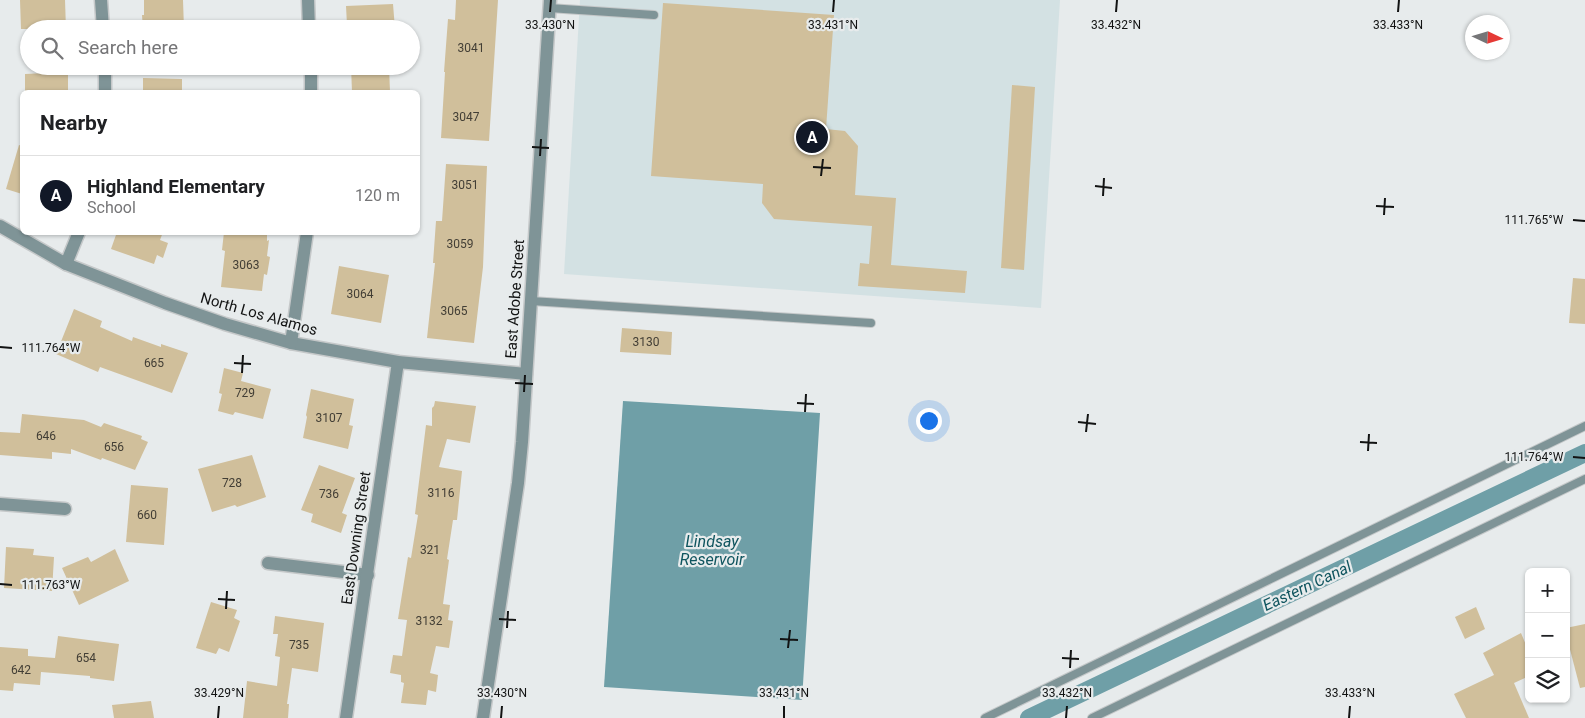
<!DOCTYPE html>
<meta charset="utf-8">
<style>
body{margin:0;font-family:Roboto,sans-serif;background:#f2f2f2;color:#202124}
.controls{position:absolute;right:15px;bottom:15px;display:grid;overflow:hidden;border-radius:8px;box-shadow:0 1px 4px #0004}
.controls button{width:45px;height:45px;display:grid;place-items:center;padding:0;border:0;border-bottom:1px solid #e0e0e0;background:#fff;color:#202124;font:25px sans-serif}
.compass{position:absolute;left:1465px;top:15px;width:45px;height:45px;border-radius:50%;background:#fff;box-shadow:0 1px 4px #0004;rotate:94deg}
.you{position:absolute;left:928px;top:420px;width:18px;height:18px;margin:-12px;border:4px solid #fff;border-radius:50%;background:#1a73e8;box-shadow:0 0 0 8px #1a73e833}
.badge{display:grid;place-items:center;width:32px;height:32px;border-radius:50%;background:#111827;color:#fff;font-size:16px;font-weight:700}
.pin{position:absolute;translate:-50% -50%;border:2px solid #fff;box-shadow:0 1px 5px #0006}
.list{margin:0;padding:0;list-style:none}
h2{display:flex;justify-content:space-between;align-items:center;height:65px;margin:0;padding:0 20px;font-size:21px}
h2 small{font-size:16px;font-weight:400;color:#757577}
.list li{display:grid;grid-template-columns:32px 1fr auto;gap:15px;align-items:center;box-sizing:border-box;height:80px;padding:0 20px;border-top:1px solid #e0e0e0}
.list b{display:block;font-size:19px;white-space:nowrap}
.list p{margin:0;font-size:16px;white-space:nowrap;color:#757577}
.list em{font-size:16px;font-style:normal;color:#757577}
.icon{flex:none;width:28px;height:28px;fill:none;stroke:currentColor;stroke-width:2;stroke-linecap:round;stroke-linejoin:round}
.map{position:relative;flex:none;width:1585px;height:718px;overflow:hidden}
.search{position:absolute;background:#fff;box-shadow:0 1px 4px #0004;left:20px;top:20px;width:400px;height:55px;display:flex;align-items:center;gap:12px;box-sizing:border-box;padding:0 18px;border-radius:28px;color:#757577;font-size:19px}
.panel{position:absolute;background:#fff;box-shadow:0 1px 4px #0004;left:20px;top:90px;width:400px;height:145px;border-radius:8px}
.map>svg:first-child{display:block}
.built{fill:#d3e1e3}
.water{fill:#6f9fa7}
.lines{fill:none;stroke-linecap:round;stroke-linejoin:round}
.canal{stroke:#6f9fa7;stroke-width:18}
.building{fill:#d0bf9b}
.service-casing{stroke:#c5c8c9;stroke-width:10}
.minor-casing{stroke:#c5c8c9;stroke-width:15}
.tertiary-casing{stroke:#c5c8c9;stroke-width:15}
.service{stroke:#7f9497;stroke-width:8}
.minor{stroke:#7f9497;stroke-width:12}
.tertiary{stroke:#7f9497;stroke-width:12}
.ticks{fill:none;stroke:#121313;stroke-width:2}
.labels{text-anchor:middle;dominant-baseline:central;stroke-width:4.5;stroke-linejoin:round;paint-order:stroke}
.number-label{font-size:12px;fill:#423e35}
.street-label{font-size:15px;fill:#121313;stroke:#e7ebec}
.water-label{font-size:16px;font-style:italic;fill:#0e545e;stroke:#e7ebec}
.ticks-label{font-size:12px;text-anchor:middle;fill:#121313;stroke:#e7ebec;stroke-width:4.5;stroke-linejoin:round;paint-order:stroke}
</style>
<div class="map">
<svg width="1585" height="718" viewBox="0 0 1585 718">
<rect width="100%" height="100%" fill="#e7ebec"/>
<polygon class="built" points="580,0 1060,0 1041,308 564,274"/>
<polygon class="water" points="623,401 820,413 802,700 604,687"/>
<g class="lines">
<polyline class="canal" points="1029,718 1585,453"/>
</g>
<g class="building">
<polygon points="20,0 65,0 66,29 21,29"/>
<polygon points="144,0 183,0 184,29 143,29 142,15 144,15"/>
<polygon points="456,0 498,0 489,141 441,138 445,72 444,72 448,19 455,20"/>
<polygon points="663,3 834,15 826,129 845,131 858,146 855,195 896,198 891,265 967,271 965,293 858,286 860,263 869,264 872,226 774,219 762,203 763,184 651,176"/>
<polygon points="393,4 395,29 357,29 357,24 347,25 346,6"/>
<polygon points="351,66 389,66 390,92 352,92"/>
<polygon points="68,72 68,92 25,92 25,74"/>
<polygon points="143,78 182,79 182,92 143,92"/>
<polygon points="1012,85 1035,87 1024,270 1001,268"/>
<polygon points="19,145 22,146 22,194 6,189"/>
<polygon points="446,164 487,166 483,267 474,343 427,338 435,263 433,263 436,221 442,221"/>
<polygon points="117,232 163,232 160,240 168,243 163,258 157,255 154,264 111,249"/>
<polygon points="224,232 267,232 267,241 269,240 267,256 270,257 267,275 264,274 262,291 221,287 225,251 222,250"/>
<polygon points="339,266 389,275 381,323 331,314"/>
<polygon points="1573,278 1585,279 1585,324 1569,323"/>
<polygon points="74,309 102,321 100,327 132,341 133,337 161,347 161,344 188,353 172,393 100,367 98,372 56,354"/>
<polygon points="622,328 672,332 671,355 620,352"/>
<polygon points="224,368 243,373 241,381 271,389 263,419 235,412 233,415 218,411 222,394 219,393"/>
<polygon points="311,389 354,399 349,425 353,426 348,449 303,438 307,417 306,415"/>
<polygon points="435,401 476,406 470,443 447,439 439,467 462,471 457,520 453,520 447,559 449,560 443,604 450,605 448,620 453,621 449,648 436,646 430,673 438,675 436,692 428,690 426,705 401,703 404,683 401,682 401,675 390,673 393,655 402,656 407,620 398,619 408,557 411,558 418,515 415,514 426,425 432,426 432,408 434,406"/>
<polygon points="22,414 84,420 101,427 104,423 142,436 141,439 148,442 135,470 102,458 101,460 71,449 71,454 52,452 52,459 0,455 0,432 20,433"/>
<polygon points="252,455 266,497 237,507 235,505 212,512 198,469"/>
<polygon points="319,465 355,478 342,513 347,515 341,533 311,522 313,514 301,510"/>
<polygon points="131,485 168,488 164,545 126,542"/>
<polygon points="6,547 34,549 33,555 54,557 52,591 4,588"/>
<polygon points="115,549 129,581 79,605 62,568 88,557 91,562"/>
<polygon points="211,602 237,610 234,618 240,621 229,652 219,648 216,654 196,648"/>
<polygon points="1476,607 1485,629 1465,639 1455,617"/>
<polygon points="275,616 324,623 318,672 292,668 287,704 289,704 288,718 243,718 247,681 277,686 280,657 275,656 278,634 273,634"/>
<polygon points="1585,624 1585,687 1580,688 1566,634 1566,628"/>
<polygon points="1521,633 1529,652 1529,676 1514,683 1529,718 1466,718 1454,694 1494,675 1483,653"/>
<polygon points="58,636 119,644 114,681 90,678 90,676 41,672 40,685 14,683 13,691 0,690 0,647 28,649 28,656 55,658"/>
<polygon points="151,701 154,718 114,718 112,705"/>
</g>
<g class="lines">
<defs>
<g id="service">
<polyline points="549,8 654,15"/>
<polyline points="531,301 871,323"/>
<polyline points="985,718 1585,426"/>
<polyline points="1092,718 1585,479"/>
</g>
<g id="minor">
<polyline points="101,0 103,29"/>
<polyline points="308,0 309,29"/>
<polyline points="105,66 105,92"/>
<polyline points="311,66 311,92"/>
<polyline points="0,226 66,264 165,303 225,324 291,343 398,362 526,374"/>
<polyline points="66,264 79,232"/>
<polyline points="291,343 307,232"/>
<polyline points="0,504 65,509"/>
<polyline points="268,563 368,575"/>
<polyline points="346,718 398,362"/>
</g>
<polyline id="tertiary" points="483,718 518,483 522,442 550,0"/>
</defs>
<use href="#service" class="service-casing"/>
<use href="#minor" class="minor-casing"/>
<use href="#tertiary" class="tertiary-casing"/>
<use href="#service" class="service"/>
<use href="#minor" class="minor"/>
<use href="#tertiary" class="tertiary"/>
</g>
<path class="ticks" d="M550 12 551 0M833 12 834 0M1116 12 1117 0M1398 12 1399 0M532 147 549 148M540 156 541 139M813 167 831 168M821 176 823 159M1095 186 1112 188M1103 196 1104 178M1376 206 1394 207M1384 215 1385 198M1573 220 1585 221M0 347 12 348M234 363 251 364M242 373 243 355M515 383 533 384M524 392 525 375M797 403 814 404M805 412 806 394M1078 422 1096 424M1086 432 1088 414M1360 442 1377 443M1368 451 1369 434M1573 457 1585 458M0 584 12 585M218 599 235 600M226 609 227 591M499 619 516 620M507 628 508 611M780 639 798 640M788 648 790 630M1062 658 1079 659M1070 668 1071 650M218 718 219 706M501 718 502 706M784 718V706M1066 718 1067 706M1349 718 1350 706"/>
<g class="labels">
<g class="number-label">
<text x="471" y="48">3041</text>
<text x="466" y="117">3047</text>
<text x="465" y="185">3051</text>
<text x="460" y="244">3059</text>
<text x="246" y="265">3063</text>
<text x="360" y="294">3064</text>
<text x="454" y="311">3065</text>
<text x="646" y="342">3130</text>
<text x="154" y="363">665</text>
<text x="245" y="393">729</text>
<text x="329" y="418">3107</text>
<text x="46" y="436">646</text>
<text x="114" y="447">656</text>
<text x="232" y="483">728</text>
<text x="441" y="493">3116</text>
<text x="329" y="494">736</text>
<text x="147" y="515">660</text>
<text x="430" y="550">321</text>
<text x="429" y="621">3132</text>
<text x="299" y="645">735</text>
<text x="86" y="658">654</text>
<text x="21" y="670">642</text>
</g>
<g class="street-label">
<text transform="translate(515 299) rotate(-86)">East Adobe Street</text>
<text transform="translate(259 314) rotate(16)">North Los Alamos</text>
<text transform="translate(356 538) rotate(-82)">East Downing Street</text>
</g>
<g class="water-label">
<text x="712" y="541">Lindsay<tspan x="712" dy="18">Reservoir</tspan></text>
<text transform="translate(1307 586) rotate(-25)">Eastern Canal</text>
</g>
</g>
<g class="ticks-label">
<text x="550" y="29">33.430°N</text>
<text x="833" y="29">33.431°N</text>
<text x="1116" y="29">33.432°N</text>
<text x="1398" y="29">33.433°N</text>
<text x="1534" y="224">111.765°W</text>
<text x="51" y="352">111.764°W</text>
<text x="1534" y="461">111.764°W</text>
<text x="51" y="589">111.763°W</text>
<text x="219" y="697">33.429°N</text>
<text x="502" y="697">33.430°N</text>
<text x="784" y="697">33.431°N</text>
<text x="1067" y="697">33.432°N</text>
<text x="1350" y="697">33.433°N</text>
</g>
</svg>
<div class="controls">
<button>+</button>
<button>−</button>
<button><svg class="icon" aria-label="layers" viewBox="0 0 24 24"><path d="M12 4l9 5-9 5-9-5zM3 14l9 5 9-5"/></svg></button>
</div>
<svg class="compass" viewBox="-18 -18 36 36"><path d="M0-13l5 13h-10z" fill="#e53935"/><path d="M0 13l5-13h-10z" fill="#757577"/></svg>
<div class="you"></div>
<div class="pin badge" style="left:812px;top:137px">A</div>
<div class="search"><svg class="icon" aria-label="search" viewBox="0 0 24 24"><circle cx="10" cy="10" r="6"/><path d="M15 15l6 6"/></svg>Search here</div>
<section class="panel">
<h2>Nearby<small></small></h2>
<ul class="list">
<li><span class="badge">A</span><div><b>Highland Elementary</b><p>School</p></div><em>120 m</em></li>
</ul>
</section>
</div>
